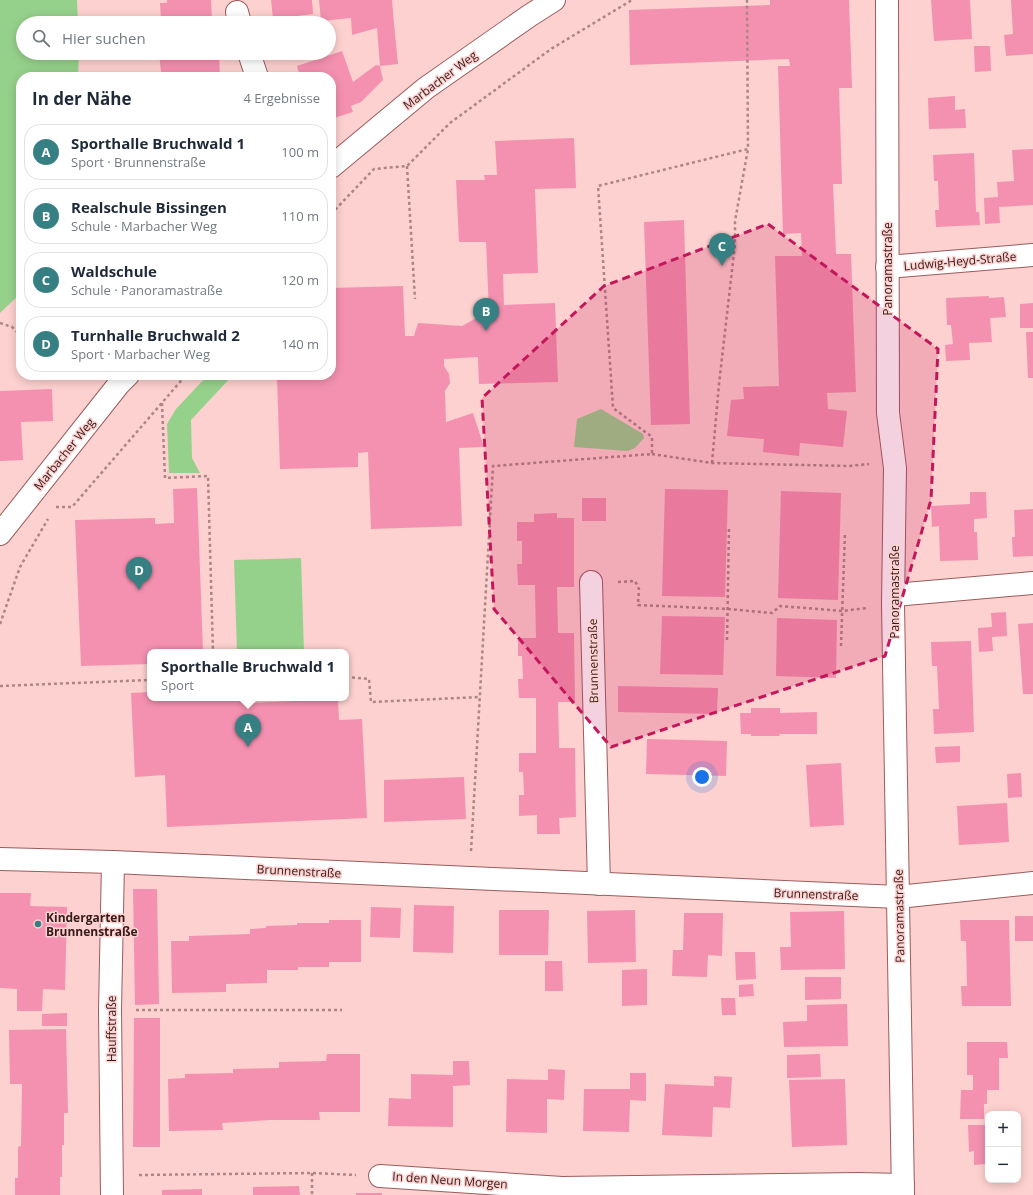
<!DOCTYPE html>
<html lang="de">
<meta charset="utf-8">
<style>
body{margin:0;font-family:"Open Sans",sans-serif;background:#f2f2f3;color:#1f2937}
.controls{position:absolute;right:12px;bottom:12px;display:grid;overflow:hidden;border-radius:8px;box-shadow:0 2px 10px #0003}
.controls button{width:36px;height:36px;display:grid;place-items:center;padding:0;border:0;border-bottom:1px solid #e0e1e3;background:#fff;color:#1f2937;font:20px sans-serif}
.you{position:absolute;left:702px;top:777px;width:14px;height:14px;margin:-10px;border:3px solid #fff;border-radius:50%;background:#1a73e8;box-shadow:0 0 0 6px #1a73e833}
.badge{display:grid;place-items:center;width:26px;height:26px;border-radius:50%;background:#367f83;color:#fff;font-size:13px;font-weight:700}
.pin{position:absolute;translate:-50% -33px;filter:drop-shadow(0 1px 2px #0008)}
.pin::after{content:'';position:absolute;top:21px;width:14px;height:12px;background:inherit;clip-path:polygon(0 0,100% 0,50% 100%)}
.popup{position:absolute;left:147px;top:649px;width:202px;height:52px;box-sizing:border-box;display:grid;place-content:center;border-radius:8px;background:#fff;filter:drop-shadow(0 1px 3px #0005);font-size:13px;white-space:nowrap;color:#747a83}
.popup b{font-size:15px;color:#1f2937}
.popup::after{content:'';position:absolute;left:50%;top:100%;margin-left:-8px;border:8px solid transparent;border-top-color:#fff}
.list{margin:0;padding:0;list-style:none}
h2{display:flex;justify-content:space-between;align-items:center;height:52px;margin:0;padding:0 16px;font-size:17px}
h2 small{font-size:13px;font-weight:400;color:#747a83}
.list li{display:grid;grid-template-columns:26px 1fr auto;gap:12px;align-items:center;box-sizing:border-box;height:56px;margin:0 8px 8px;padding:0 8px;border:1px solid #e0e1e3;border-radius:16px}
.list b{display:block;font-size:15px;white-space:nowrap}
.list p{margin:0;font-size:13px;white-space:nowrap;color:#747a83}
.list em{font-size:13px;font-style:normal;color:#747a83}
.icon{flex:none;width:22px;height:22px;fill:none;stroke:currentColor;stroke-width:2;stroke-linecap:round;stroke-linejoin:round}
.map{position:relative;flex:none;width:1033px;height:1195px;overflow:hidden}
.search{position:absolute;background:#fff;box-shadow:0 2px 10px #0003;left:16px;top:16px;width:320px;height:44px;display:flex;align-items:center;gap:10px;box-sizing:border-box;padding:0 14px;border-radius:22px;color:#747a83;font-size:15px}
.panel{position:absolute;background:#fff;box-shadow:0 2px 10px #0003;left:16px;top:72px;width:320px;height:308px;border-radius:16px}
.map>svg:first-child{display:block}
.green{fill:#96d18b}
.building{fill:#f491b0}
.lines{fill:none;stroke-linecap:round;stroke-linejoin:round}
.street-casing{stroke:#9b5c5c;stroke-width:24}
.path{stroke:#ab8685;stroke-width:2.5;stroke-dasharray:3 3;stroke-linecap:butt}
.street{stroke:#fff;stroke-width:22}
.marked{fill:#c2185b;fill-opacity:0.2;stroke:#c2185b;stroke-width:3;stroke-dasharray:8 5;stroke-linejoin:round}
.poi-dot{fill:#367f83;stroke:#fdd1cf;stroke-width:1.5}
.labels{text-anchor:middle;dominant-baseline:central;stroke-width:3;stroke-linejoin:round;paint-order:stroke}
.street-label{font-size:12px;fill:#351b1b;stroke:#fdd1cf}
.poi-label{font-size:12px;font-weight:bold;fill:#351b1b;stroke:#fdd1cf;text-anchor:start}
</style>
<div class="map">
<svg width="1033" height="1195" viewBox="0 0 1033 1195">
<rect width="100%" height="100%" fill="#fdd1cf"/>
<g class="green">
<polygon points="0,0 77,0 78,23 23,23 23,53 79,53 78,77 21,77 21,293 0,313"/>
<polygon points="208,375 233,375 191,420 192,458 200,473 169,473 167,424 176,409"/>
<polygon points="601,409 643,434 644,438 635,448 628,451 574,447 577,419"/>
<polygon points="301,558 304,652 237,652 234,560"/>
</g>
<g class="building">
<polygon points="167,0 211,0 212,18 216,18 216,23 192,23 192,19 161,21 160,3 167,3"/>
<polygon points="271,0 312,0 313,14 273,19"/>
<polygon points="319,0 392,0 394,24 398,64 380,66 383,80 361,102 351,106 353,112 331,119 331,77 300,77 297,66 342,51 353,82 376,65 380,66 377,28 352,35 351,18 321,21"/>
<polygon points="770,0 849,0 852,88 839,88 842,184 833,184 836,254 851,254 856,392 827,393 828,409 847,411 843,447 800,443 799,456 763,452 764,439 727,436 731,400 744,399 743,387 779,386 775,256 802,256 801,233 783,234 778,66 790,66 789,59 630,65 629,10 770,5"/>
<polygon points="931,0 970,0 972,39 934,41"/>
<polygon points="1011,0 1033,0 1033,54 1006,56 1004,35 1013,34"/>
<polygon points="974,46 990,46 991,71 975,72"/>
<polygon points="159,53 219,53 220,77 169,77 169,73 161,73"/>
<polygon points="955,96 955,110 965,109 966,128 929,129 928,98"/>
<polygon points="574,138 576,188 535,189 538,273 503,274 504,305 555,303 558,382 479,384 478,357 444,359 444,366 449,374 450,383 445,391 446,422 473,413 484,447 459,448 462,526 371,529 368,452 358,453 358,467 280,469 277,378 328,376 328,375 331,375 331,288 403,286 405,336 414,336 418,323 462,326 489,311 486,242 459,242 456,180 485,180 484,175 497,175 495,141"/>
<polygon points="1033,149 1033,205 999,207 1000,223 985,224 984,198 998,197 997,182 1014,181 1012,150"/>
<polygon points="974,153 976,212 979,212 980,225 936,227 935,210 939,210 938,181 934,181 933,155"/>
<polygon points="684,220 690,424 651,425 644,222"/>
<polygon points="989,296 989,298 1004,297 1006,317 990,318 992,342 969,343 970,360 946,361 945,345 953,344 951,325 947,325 946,298"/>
<polygon points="1033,303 1033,328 1020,328 1020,304"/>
<polygon points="1026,332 1033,332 1033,378 1028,378"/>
<polygon points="52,389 53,421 21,422 23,460 0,461 0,391"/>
<polygon points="197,488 203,652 150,652 150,664 81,666 75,520 155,518 155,524 174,523 173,489"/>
<polygon points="665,489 728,490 725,597 662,596"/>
<polygon points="781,491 841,493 838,600 778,598"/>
<polygon points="970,492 986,492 987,518 974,519 974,532 977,532 978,560 940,561 939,526 932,527 931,506 970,504"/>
<rect x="582" y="498" width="24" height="23"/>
<polygon points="1033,509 1033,556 1013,557 1012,537 1015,537 1014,510"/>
<polygon points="557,513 557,518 574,518 574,587 557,587 558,633 574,633 575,702 558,702 559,746 559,748 575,748 576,817 559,818 560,834 537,834 537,815 519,816 519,795 524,795 523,772 519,772 519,753 536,753 536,698 519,698 518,679 523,679 522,656 518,656 518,638 536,638 535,591 535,585 518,585 517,564 522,564 522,541 517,541 517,522 534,522 534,514"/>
<polygon points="1006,612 1007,636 992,637 993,651 979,652 978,628 992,627 991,613"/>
<polygon points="662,616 725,617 723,675 660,674"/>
<polygon points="777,618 837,620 836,678 776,676"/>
<polygon points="1033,623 1033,694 1023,694 1018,624"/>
<polygon points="971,641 974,732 934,734 933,709 939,709 937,666 932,666 931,642"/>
<polygon points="618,686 718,688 717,714 618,712"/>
<polygon points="150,692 150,698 250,698 250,703 338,699 339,720 362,719 367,818 167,827 165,775 135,777 131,693"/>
<polygon points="751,708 780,708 780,713 817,712 817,734 779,734 780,736 751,736 751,734 741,734 740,713 751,713"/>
<polygon points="647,739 727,741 726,776 646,774"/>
<polygon points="960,746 960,762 936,763 935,747"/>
<polygon points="841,763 844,825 810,827 806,765"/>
<polygon points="1021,773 1022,797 1008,798 1007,774"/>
<polygon points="464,777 466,819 384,822 384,780"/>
<polygon points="1007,803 1009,842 959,845 957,806"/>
<polygon points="133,889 157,889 159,1004 135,1005"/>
<polygon points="0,893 31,893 30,906 67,907 65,990 43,989 42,1011 17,1011 17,989 0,988"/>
<polygon points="414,905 454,906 453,953 413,952"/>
<polygon points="371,907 401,908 400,938 370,937"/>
<polygon points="499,910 549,910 548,955 499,955"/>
<polygon points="635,910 636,962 588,963 587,911"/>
<polygon points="844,911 845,969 781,970 780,947 791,947 790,912"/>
<polygon points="684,913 723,913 722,956 708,955 707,977 672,976 673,950 683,950"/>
<rect x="1015" y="916" width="18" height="25"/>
<polygon points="329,920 361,920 361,962 329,962 329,967 298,967 298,970 267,970 267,983 226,984 226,992 172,993 171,941 189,941 189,936 250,934 250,929 266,928 266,926 297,925 297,923 329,923"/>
<polygon points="960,920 1009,920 1011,1006 962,1006 961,986 967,986 966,941 961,941"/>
<polygon points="735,952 755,952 756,979 736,980"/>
<polygon points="545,961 562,961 563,991 545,991"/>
<polygon points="647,969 647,1005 622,1006 622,970"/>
<polygon points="805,977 841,977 841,999 805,1000"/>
<polygon points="753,984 754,996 739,997 739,985"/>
<polygon points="721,998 735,998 736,1015 722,1015"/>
<polygon points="847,1004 848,1046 784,1047 783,1022 807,1021 807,1005"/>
<polygon points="67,1013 67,1026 42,1026 42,1014"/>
<polygon points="134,1018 160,1018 160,1147 133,1147"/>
<polygon points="66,1029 68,1113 64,1113 64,1145 62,1145 62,1177 60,1177 60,1195 15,1195 15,1178 18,1178 18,1147 21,1146 22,1084 10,1084 9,1030"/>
<polygon points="967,1042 1007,1042 1008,1058 999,1058 999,1090 987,1090 987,1104 984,1104 984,1119 960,1119 961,1090 973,1090 973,1075 967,1075"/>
<polygon points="327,1054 360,1054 360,1112 319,1112 320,1120 270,1120 222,1123 223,1130 169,1131 168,1079 185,1078 185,1074 233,1073 233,1069 279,1068 279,1062 326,1061"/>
<polygon points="820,1054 821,1077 787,1078 787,1055"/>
<polygon points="453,1061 469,1061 470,1085 453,1086 453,1127 388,1126 389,1098 411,1099 411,1074 453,1075"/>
<polygon points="548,1069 565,1070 564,1100 547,1099 547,1133 506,1132 507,1079 548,1080"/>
<polygon points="630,1073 646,1073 646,1101 630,1100 629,1132 583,1131 584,1089 630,1089"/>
<polygon points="714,1076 732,1077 730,1108 713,1107 712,1137 662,1135 665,1084 714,1086"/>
<polygon points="845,1079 847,1145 792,1147 789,1080"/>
<polygon points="968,1125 988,1125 988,1164 974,1165 974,1151 969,1152"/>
<polygon points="299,1186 300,1195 253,1195 253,1187"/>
<polygon points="202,1189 202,1195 162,1195 162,1190"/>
<rect x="356" y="1193" width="26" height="2"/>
</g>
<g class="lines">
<defs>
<g id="street">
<polyline points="887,0 888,413 895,468 893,604 903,1195"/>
<polyline points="237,12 240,23"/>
<polyline points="249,53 257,77"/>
<polyline points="331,167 426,88 529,16 554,0"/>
<polyline points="887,267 1033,255"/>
<polyline points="0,534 119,384 128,375"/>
<polyline points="591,582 599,884"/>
<polyline points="894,595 1033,583"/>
<polyline points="0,859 113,862 898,897 1033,883"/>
<polyline points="380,1176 562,1188 859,1184 903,1185"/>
<polyline points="112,1195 110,1010 113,862"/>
</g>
</defs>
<use href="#street" class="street-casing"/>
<g class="path">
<polyline points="407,166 415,299"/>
<polyline points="331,214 374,169 407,166 450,123 551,49 632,0"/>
<polyline points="0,323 12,327 21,336"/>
<polyline points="76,375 91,378"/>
<polyline points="162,403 165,478 208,476 213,652"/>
<polyline points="652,454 712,463 849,466 869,464"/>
<polyline points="712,463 719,384 735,244 735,221 748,149"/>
<polyline points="56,507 72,507 186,375"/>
<polyline points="618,582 635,581 639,589 638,605 728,609 772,613 780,606 842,611 867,608"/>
<polyline points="0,624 20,567 48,519"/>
<polyline points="727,640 729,528"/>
<polyline points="841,646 845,532"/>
<polyline points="346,677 369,679 371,702 480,697"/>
<polyline points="0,686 150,680"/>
<polyline points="471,851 493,466 652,454 652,437 613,408 598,186 748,149 747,0"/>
<polyline points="136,1010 342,1010"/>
<polyline points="312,1173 312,1195"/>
<polyline points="139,1175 312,1173 356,1175"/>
</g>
<use href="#street" class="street"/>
</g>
<path class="marked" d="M768 224 938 349 931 500 885 656 611 747 494 609 482 398 604 286Z"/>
<circle class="poi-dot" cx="38" cy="924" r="4"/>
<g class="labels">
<g class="street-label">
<text transform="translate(440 80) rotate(-37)">Marbacher Weg</text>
<text transform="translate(960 261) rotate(-5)">Ludwig-Heyd-Straße</text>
<text transform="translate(887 269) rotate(-90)">Panoramastraße</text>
<text transform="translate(64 454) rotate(-51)">Marbacher Weg</text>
<text transform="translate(894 592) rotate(-90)">Panoramastraße</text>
<text transform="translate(593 661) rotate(-91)">Brunnenstraße</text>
<text transform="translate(299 871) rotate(3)">Brunnenstraße</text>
<text transform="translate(816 894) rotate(2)">Brunnenstraße</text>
<text transform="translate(899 916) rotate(-91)">Panoramastraße</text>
<text transform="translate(111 1029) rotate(-90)">Hauffstraße</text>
<text transform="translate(450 1180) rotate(4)">In den Neun Morgen</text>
</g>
<g class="poi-label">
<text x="46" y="917">Kindergarten<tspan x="46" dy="14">Brunnenstraße</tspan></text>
</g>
</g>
</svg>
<div class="controls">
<button>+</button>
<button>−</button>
</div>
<div class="you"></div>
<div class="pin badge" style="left:248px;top:747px">A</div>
<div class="popup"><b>Sporthalle Bruchwald 1</b>Sport</div>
<div class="pin badge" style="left:486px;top:331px">B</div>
<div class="pin badge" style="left:722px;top:266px">C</div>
<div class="pin badge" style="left:139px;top:590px">D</div>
<div class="search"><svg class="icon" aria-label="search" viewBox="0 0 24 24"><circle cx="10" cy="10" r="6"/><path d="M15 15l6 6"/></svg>Hier suchen</div>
<section class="panel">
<h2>In der Nähe<small>4 Ergebnisse</small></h2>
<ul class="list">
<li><span class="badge">A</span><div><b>Sporthalle Bruchwald 1</b><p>Sport · Brunnenstraße</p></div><em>100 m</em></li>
<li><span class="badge">B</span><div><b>Realschule Bissingen</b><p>Schule · Marbacher Weg</p></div><em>110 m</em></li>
<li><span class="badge">C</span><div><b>Waldschule</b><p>Schule · Panoramastraße</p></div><em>120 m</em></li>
<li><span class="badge">D</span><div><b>Turnhalle Bruchwald 2</b><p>Sport · Marbacher Weg</p></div><em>140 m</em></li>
</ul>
</section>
</div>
